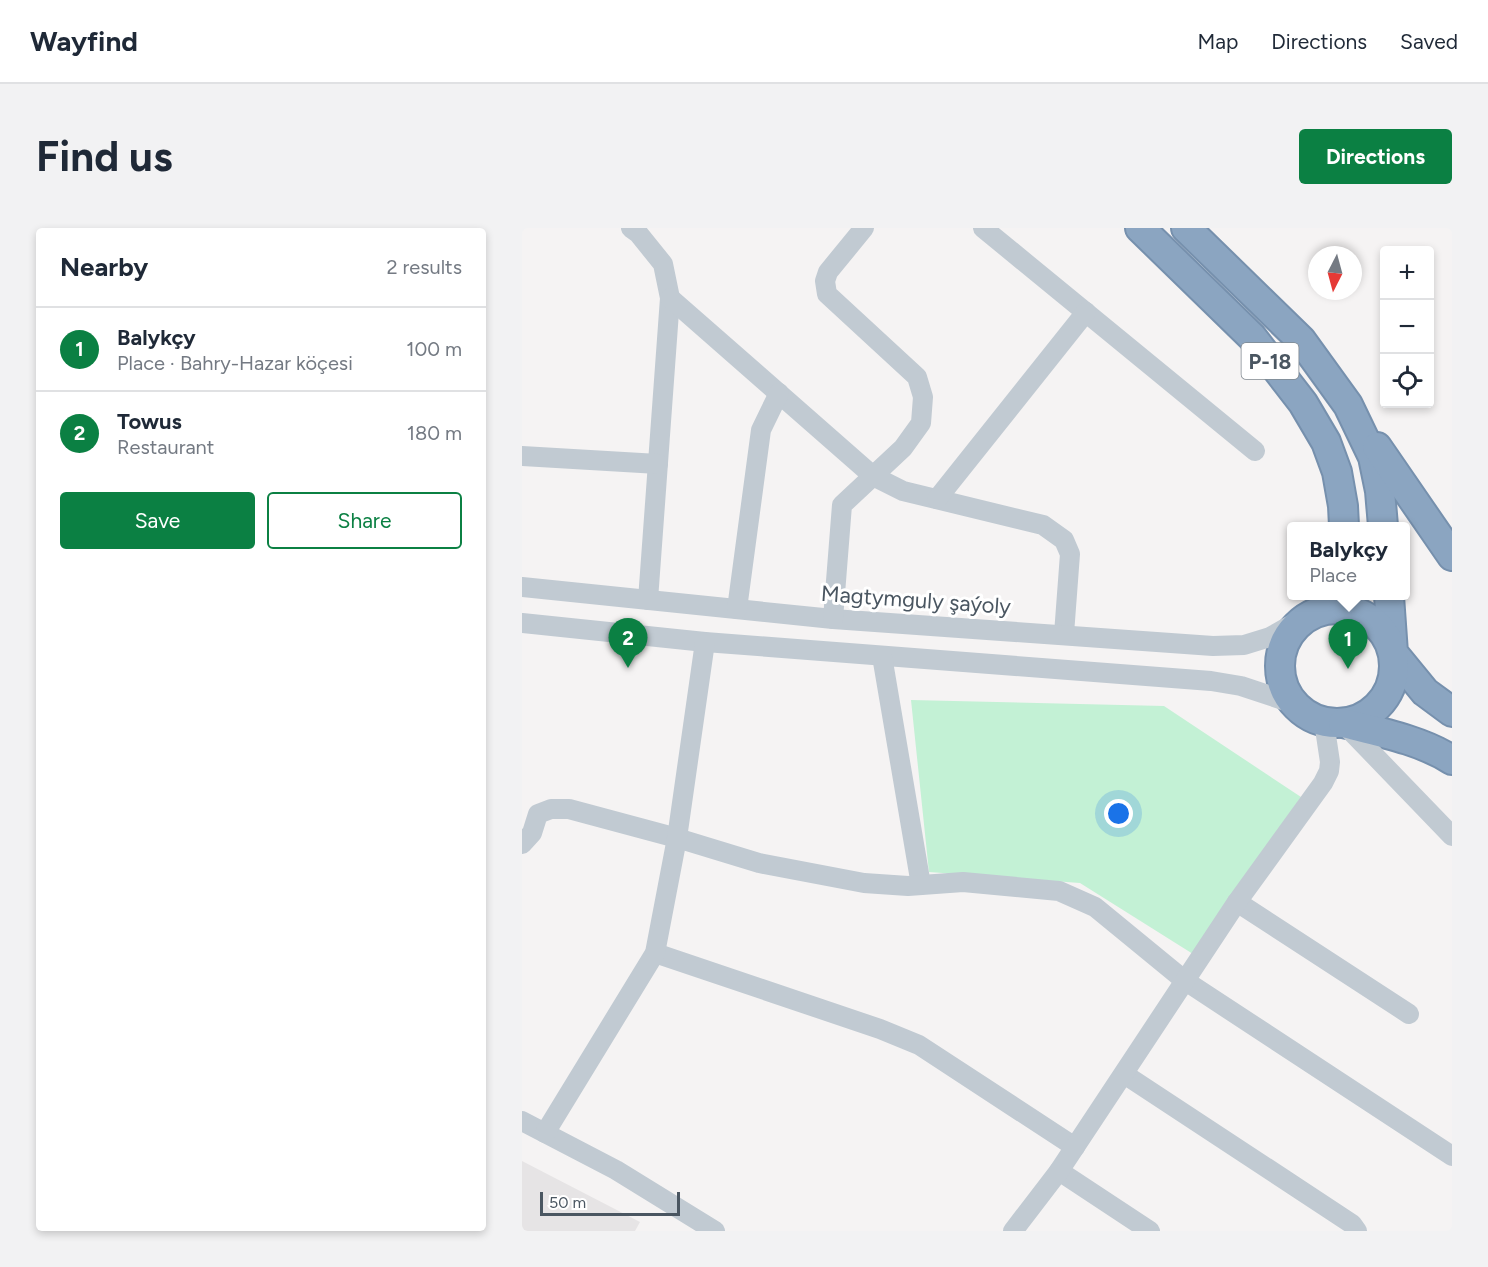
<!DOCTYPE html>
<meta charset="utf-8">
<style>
body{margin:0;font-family:Figtree,sans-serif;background:#f2f2f3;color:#1f2937}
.controls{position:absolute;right:18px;top:18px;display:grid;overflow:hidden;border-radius:6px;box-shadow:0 3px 9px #0003}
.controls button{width:54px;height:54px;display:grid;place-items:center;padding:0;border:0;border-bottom:2px solid #e0e1e3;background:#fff;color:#1f2937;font:30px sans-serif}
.compass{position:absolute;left:786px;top:18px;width:54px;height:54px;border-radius:50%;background:#fff;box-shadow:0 3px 9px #0003;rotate:186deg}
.scale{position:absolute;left:18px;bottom:15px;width:140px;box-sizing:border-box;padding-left:6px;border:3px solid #4a5661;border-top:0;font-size:16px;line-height:21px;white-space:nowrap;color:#4a5661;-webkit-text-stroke:4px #fff;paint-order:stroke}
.you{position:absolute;left:597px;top:586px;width:21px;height:21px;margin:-15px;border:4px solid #fff;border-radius:50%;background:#1a73e8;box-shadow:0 0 0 9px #1a73e833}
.badge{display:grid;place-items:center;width:39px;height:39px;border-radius:50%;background:#0b8043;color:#fff;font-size:20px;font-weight:700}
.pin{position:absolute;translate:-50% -50px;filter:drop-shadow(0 2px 3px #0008)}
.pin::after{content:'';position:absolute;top:32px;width:21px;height:18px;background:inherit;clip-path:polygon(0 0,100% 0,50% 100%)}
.popup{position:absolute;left:765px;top:294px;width:123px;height:78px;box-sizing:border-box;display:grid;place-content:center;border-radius:6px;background:#fff;filter:drop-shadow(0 2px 4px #0005);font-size:20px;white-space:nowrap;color:#747a83}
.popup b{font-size:22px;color:#1f2937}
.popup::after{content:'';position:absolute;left:50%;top:100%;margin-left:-12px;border:12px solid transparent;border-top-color:#fff}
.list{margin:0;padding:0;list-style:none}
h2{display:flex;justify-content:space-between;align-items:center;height:78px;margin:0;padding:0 24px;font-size:26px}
h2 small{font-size:20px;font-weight:400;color:#747a83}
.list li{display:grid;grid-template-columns:39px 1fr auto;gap:18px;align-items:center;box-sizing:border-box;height:84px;padding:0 24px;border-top:2px solid #e0e1e3}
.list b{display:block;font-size:22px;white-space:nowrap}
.list p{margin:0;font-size:20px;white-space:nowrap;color:#747a83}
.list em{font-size:20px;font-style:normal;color:#747a83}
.actions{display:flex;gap:12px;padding:18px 24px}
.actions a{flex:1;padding:14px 0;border:2px solid #0b8043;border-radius:6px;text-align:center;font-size:21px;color:#0b8043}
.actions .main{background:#0b8043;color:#fff}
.icon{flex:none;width:33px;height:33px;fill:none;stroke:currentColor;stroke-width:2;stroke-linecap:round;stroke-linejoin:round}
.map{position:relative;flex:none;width:930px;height:1003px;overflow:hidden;border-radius:6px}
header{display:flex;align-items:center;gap:36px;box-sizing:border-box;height:84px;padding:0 30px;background:#fff;border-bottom:2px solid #e0e1e3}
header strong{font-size:28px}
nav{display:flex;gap:33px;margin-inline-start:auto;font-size:21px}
.intro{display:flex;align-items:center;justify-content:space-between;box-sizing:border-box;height:144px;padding:0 36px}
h1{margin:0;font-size:42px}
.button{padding:15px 27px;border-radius:6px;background:#0b8043;color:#fff;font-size:21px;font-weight:700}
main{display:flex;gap:36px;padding:0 36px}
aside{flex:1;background:#fff;border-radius:6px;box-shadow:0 3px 9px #0003}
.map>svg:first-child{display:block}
.education{fill:#e6e4e5}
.green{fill:#c3f1d5}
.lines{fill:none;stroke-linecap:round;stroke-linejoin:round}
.highway-casing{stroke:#7690ad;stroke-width:32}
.minor{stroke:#c1cad2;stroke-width:20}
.highway{stroke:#8ba5c1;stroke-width:28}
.labels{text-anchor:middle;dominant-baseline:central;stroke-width:6;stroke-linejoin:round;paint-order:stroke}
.shield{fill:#fff;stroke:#808990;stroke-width:1.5}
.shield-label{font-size:21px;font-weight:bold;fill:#4a5661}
.street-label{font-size:22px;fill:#4a5661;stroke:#fff}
</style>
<header>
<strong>Wayfind</strong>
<nav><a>Map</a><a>Directions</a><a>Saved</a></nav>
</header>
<div class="intro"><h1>Find us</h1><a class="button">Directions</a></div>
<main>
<aside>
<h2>Nearby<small>2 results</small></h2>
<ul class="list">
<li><span class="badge">1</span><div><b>Balykçy</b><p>Place · Bahry-Hazar köçesi</p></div><em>100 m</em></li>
<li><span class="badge">2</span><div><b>Towus</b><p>Restaurant</p></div><em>180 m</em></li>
</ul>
<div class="actions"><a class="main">Save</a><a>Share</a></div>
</aside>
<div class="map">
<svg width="930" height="1003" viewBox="0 0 930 1003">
<rect width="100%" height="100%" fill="#f5f3f3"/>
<polygon class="education" points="0,933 118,994 113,1003 0,1003"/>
<polygon class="green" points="389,472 642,478 779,569 671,726 558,655 407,644"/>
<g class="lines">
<defs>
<g id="highway">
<polyline points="618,0 730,109 781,175 804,214 815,244 821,278 822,298"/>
<polyline points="664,0 779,112 826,177 851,229 858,263 861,298"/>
<polyline points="855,219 930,328"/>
<polyline points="867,368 871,425 903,464 930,484"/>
<circle cx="815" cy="438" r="57"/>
<path d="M821 495C857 504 899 512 930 532"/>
</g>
</defs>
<use href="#highway" class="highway-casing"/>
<g class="minor">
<polyline points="109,0 116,5 141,36 148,70 126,372"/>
<polyline points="461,0 733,223"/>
<polyline points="148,70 351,248 381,263 521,297 542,312 548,326 542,406"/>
<polyline points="0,228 136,236"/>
<polyline points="415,271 564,84"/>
<polyline points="0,359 311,391 691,418 722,417 748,409 780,391"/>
<polyline points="215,381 239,202 257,165"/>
<polyline points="311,391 320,277 381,220 399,195 401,169 395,149 305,66 303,53 306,44 342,0"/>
<polyline points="0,395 183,414 689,453 719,458 770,475"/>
<polyline points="360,428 399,657"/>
<polyline points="823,497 930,608"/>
<polyline points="0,616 10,605 16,586 29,581 47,581 155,610 237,635 342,655 386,658 441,654 537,663 573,679 662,752 930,928"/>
<polyline points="715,674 887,786"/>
<polyline points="133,725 358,801 397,817 553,919"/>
<polyline points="602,846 830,996 835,1003"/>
<polyline points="0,893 94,942 193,1003"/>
<polyline points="23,905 133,725 155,610 183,414"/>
<polyline points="537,943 628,1003"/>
<polyline points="491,1003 537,943 715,674 801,555 807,543 808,534 802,494"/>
</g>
<use href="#highway" class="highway"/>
</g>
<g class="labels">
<rect class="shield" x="719.5" y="115" width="57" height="36" rx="4.5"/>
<g class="shield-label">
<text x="748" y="133">P-18</text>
</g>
<g class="street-label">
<text transform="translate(394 372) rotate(4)">Magtymguly şaýoly</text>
</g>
</g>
</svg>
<div class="controls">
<button>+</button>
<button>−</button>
<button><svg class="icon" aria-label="locate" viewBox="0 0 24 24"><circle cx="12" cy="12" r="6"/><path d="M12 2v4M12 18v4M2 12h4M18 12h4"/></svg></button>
</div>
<svg class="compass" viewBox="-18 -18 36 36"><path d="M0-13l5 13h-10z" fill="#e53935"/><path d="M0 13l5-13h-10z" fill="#747a83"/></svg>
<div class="scale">50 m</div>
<div class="you"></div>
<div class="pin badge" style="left:826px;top:441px">1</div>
<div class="popup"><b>Balykçy</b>Place</div>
<div class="pin badge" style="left:106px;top:440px">2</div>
</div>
</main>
